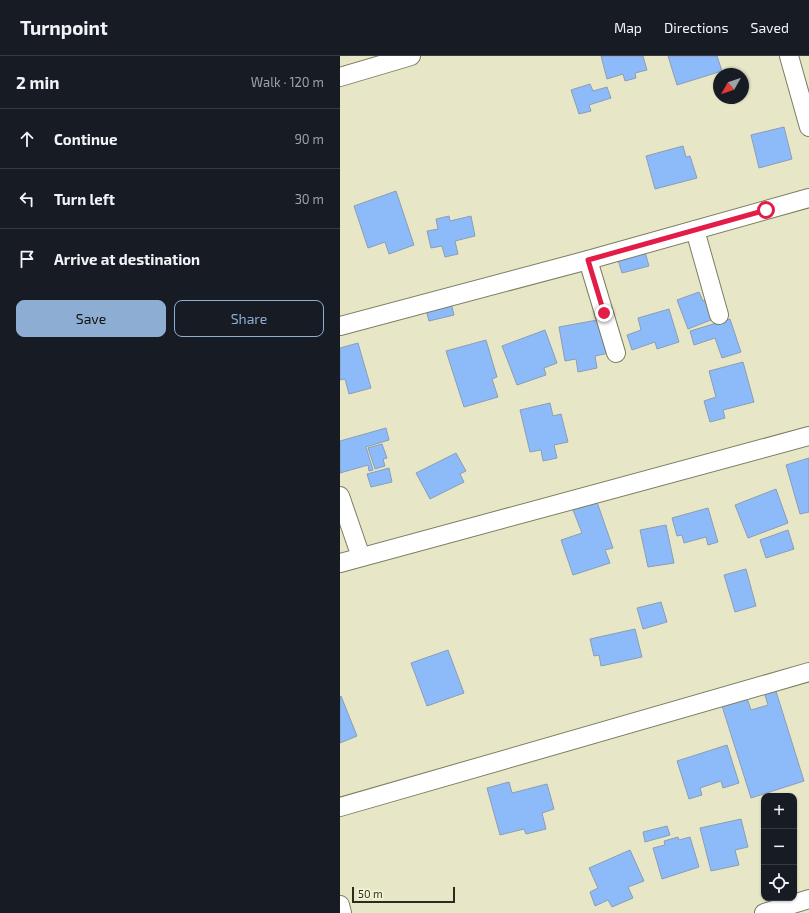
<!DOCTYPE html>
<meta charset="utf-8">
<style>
body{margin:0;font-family:"Exo 2",sans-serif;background:#20242c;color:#f1f3f6}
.controls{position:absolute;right:12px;bottom:12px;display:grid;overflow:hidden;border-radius:8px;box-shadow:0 1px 3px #0004}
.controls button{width:36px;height:36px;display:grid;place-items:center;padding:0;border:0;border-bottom:1px solid #363941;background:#171b24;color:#f1f3f6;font:20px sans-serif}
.compass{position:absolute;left:373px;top:12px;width:36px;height:36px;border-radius:50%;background:#171b24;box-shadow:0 1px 3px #0004;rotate:230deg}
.scale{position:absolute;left:12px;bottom:10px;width:103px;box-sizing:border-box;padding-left:4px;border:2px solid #2b2b20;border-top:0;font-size:11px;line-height:14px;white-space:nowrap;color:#2b2b20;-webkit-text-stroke:3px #f4f4d5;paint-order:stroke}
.stop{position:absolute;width:12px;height:12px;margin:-9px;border:3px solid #e11d48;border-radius:50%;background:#fff}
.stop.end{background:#e11d48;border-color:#fff;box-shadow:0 1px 4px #0008}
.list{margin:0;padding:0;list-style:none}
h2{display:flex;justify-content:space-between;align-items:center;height:52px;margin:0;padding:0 16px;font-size:17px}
h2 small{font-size:13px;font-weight:400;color:#9ea1a6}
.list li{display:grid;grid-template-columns:26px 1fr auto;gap:12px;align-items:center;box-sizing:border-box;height:60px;padding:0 16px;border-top:1px solid #363941}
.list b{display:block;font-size:15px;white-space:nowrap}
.list em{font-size:13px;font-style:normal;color:#9ea1a6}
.actions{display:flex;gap:8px;padding:12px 16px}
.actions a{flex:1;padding:9px 0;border:1px solid #8eadd3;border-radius:8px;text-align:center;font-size:14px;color:#8eadd3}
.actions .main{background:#8eadd3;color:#111}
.icon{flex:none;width:22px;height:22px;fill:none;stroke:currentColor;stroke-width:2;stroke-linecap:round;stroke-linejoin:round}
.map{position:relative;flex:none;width:469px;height:857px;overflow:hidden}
header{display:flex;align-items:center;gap:24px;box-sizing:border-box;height:56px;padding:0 20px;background:#171b24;border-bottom:1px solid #363941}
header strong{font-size:19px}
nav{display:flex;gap:22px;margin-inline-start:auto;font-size:14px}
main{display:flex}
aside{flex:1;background:#171b24}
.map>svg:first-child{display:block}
.building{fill:#8dbbf9;stroke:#8b9db5}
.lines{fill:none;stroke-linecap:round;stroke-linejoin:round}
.minor-casing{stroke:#7d7d61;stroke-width:20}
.minor{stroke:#fff;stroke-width:18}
.route{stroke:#e11d48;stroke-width:5}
</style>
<header>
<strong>Turnpoint</strong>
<nav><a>Map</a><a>Directions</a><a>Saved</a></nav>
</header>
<main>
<aside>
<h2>2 min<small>Walk · 120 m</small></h2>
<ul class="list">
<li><svg class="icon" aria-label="ahead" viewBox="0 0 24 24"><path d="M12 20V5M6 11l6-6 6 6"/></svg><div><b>Continue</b></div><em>90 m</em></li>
<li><svg class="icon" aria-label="left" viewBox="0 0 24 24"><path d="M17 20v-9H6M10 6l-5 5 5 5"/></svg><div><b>Turn left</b></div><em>30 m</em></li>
<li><svg class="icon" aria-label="arrive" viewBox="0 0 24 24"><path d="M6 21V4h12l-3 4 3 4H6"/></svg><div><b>Arrive at destination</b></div></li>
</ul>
<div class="actions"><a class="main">Save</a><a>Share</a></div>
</aside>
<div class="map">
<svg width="469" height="857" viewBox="0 0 469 857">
<rect width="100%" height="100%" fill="#e7e7c8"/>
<g class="building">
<polygon points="261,0 303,0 307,14 295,17 296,22 285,25 283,18 267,23"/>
<polygon points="328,0 377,0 382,15 337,29"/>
<polygon points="250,28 253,35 267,31 271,42 249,49 251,55 239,58 231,34"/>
<polygon points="444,71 452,103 419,112 411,79"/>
<polygon points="343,90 346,101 350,100 357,122 315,133 306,100"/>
<polygon points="56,135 74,189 49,198 45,186 28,192 14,150"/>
<polygon points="109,160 110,165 131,160 135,180 115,185 118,198 105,201 102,190 91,192 87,175 98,173 96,163"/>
<polygon points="305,196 309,210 282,217 278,204"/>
<polygon points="359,236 363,245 368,243 376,262 348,273 337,244"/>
<polygon points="111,247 114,259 89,265 86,254"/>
<polygon points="329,253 339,286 317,293 315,286 292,294 287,279 301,274 298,262"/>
<polygon points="263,263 269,297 255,300 257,312 238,316 236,303 225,305 219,271"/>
<polygon points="390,263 401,296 382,302 375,282 354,289 350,275"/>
<polygon points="205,274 217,307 204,312 206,319 177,329 162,290"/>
<polygon points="146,284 157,321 152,323 158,341 124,351 106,295"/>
<polygon points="18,287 31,332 9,338 5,323 0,324 0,292"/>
<polygon points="403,306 414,346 383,354 385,362 370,366 364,345 376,341 369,315"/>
<polygon points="210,347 213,360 221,358 228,386 214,389 217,402 203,405 201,394 190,396 180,354"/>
<polygon points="46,372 49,384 26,391 33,414 29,415 28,409 0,417 0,385"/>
<polygon points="42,388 47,402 43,403 45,410 35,413 28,392"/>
<polygon points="116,397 126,415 120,418 124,426 90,443 76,417"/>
<polygon points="469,402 469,456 460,458 446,409"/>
<polygon points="49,412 52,426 31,431 27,418"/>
<polygon points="436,433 448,467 408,482 395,449"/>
<polygon points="257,446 273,492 265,494 270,507 233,519 221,484 242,477 233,454"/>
<polygon points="368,452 378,486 368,489 366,481 344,487 342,479 337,480 332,462"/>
<polygon points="326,469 334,507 308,511 300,474"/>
<polygon points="448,474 454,493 426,502 420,484"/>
<polygon points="406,513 416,550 395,556 384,519"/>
<polygon points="321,546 327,566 303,573 297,552"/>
<polygon points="295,573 302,601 261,610 259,599 254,600 250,583"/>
<polygon points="108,594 124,637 87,650 71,607"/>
<polygon points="435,632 464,725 411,742 382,650 407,642 411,654 428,649 424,636"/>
<polygon points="1,640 17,680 0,687 0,641"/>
<polygon points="387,689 399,727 383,732 381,725 360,732 362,739 349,743 337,705"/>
<polygon points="169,726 172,737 207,728 214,753 202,757 206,773 186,778 184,773 160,779 147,732"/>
<polygon points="401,763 408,791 395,794 399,809 371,815 360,772"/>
<polygon points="327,770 330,779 305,786 303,776"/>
<polygon points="338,781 339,784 350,781 359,811 322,823 313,792 325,789 324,785"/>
<polygon points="290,794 304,825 288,831 293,842 272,851 268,844 255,850 250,836 258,832 249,812"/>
</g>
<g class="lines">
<defs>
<g id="minor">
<polyline points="449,0 469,71"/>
<polyline points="0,21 71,0"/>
<polyline points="355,174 379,259"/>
<polyline points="248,204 276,297"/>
<polyline points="0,270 248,204 469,142"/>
<polyline points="0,440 21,501"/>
<polyline points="0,507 469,380"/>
<polyline points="0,751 469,616"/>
<polyline points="0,849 2,857"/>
<polyline points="424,857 469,843"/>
</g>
</defs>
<use href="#minor" class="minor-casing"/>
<use href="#minor" class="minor"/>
</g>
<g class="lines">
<polyline class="route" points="264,257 248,204 426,154"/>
</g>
</svg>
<div class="controls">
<button>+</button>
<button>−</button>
<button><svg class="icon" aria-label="locate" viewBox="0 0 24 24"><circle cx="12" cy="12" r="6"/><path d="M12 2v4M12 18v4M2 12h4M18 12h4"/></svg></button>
</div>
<svg class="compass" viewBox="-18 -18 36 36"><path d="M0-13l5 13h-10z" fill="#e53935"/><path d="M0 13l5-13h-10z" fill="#9ea1a6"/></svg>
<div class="scale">50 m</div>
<div class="stop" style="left:426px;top:154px"></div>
<div class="stop end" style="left:264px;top:257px"></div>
</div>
</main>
